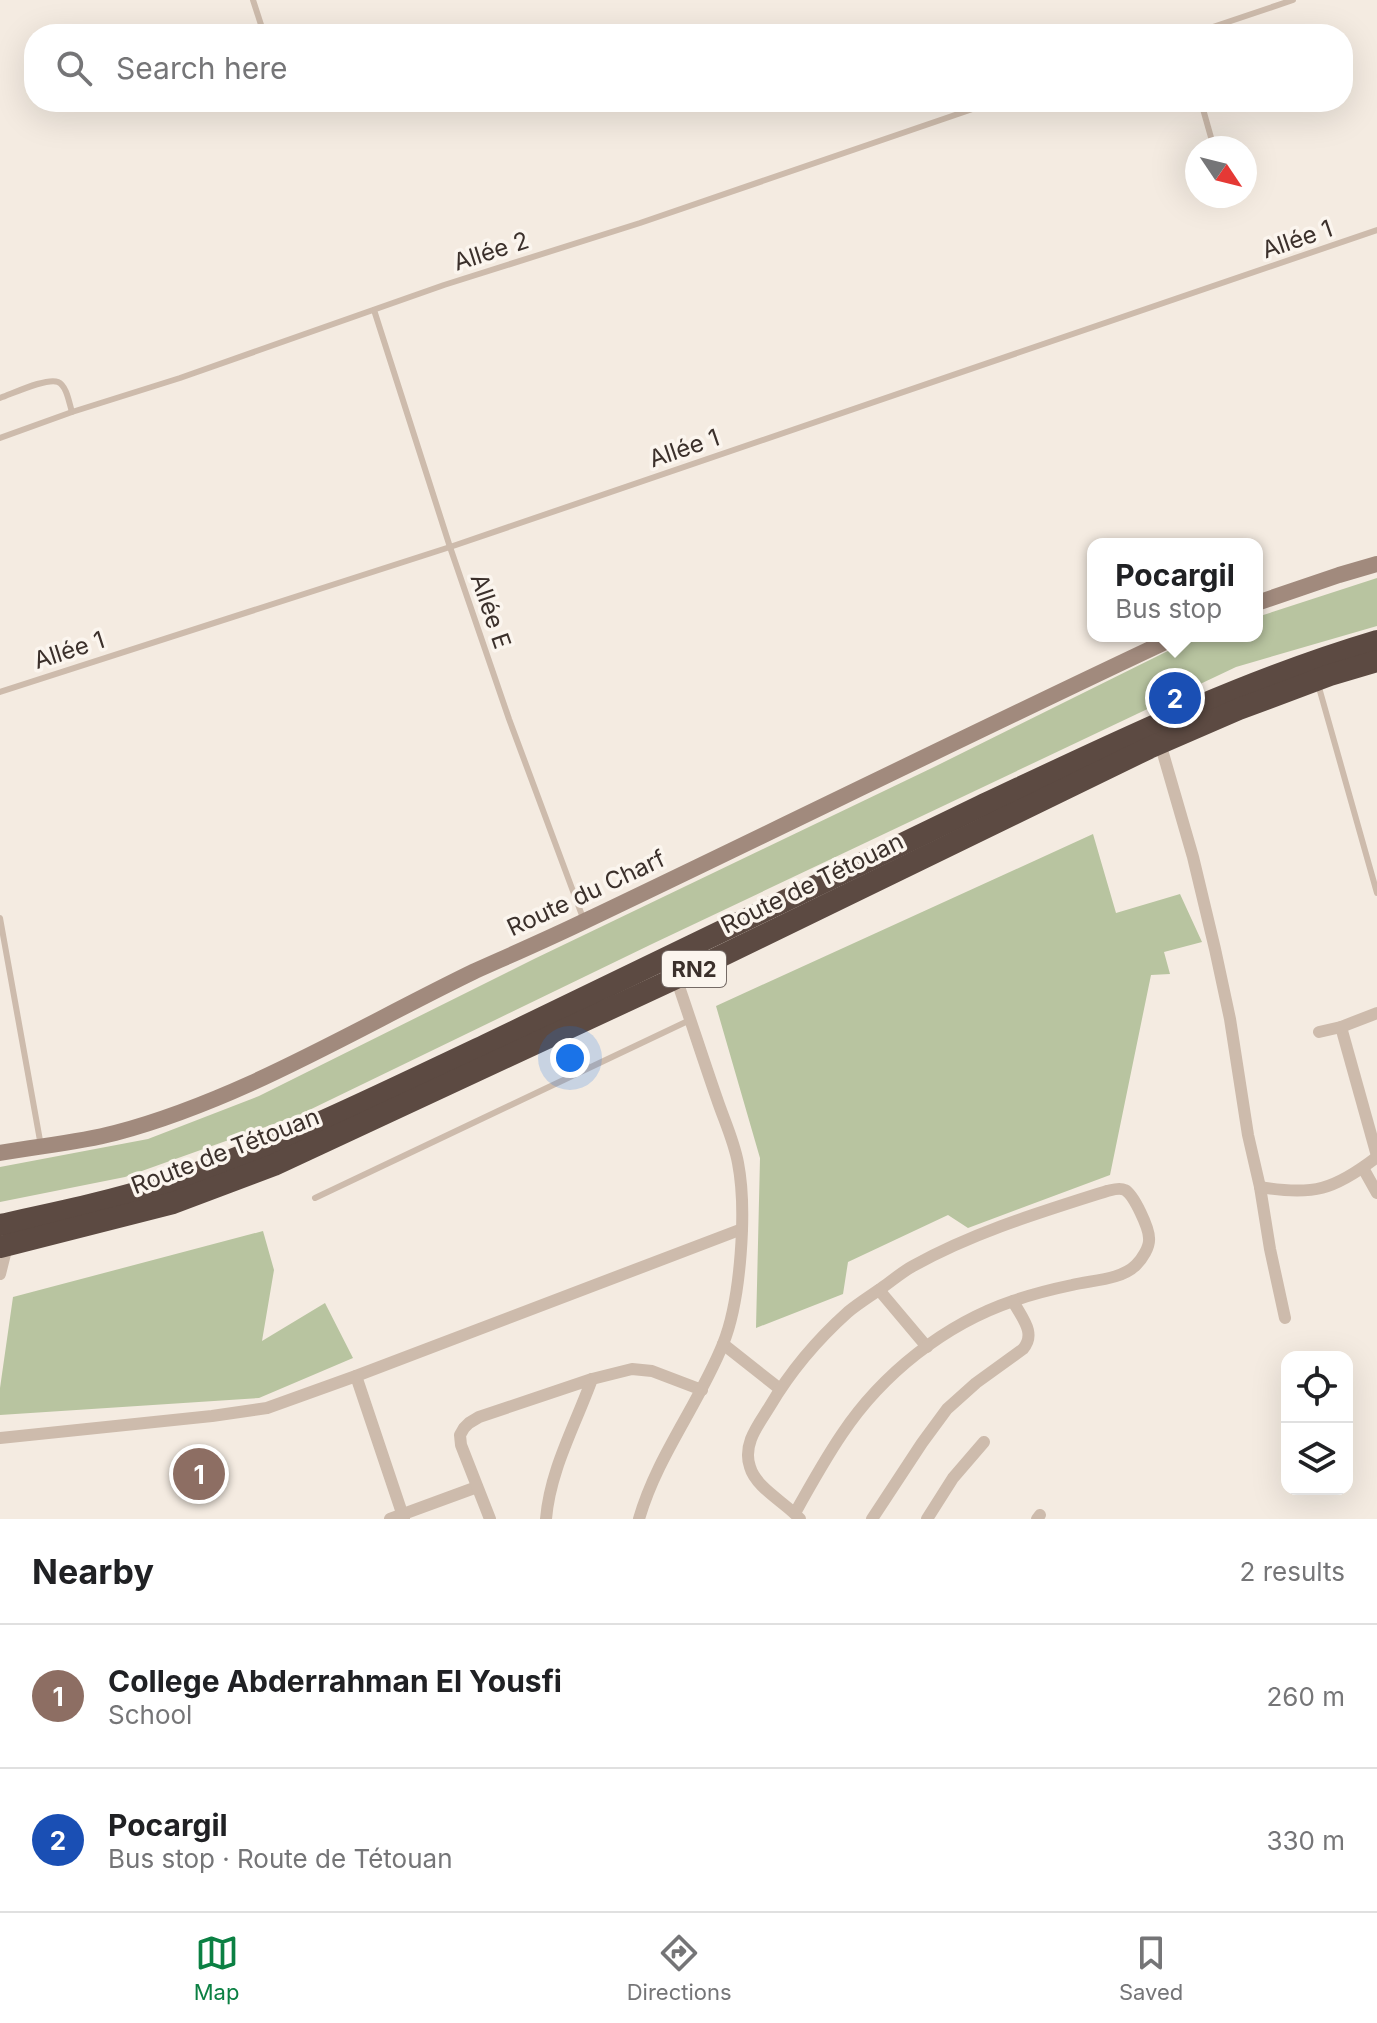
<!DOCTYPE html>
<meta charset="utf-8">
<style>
body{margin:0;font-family:Inter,sans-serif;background:#f6f6f6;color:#202124}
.controls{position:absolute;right:24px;bottom:24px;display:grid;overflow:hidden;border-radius:16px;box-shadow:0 8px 32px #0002}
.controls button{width:72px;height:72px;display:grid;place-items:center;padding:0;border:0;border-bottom:2px solid #e0e0e0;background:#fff;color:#202124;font:40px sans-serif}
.compass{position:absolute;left:1185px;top:136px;width:72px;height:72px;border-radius:50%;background:#fff;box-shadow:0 8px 32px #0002;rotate:125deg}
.you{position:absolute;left:570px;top:1058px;width:28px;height:28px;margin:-20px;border:6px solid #fff;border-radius:50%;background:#1a73e8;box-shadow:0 0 0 12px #1a73e833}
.badge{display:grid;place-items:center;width:52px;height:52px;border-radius:50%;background:#0b8043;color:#fff;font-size:26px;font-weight:700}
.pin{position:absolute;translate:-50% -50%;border:4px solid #fff;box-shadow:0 2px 8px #0006}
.popup{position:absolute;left:1087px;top:538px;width:176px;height:104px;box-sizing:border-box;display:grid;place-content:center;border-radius:16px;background:#fff;filter:drop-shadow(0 2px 6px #0005);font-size:26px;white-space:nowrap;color:#757577}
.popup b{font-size:30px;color:#202124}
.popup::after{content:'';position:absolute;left:50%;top:100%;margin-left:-16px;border:16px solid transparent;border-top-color:#fff}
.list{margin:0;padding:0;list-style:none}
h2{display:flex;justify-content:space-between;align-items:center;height:104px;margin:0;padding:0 32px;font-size:34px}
h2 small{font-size:26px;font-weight:400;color:#757577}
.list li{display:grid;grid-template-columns:52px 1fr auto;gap:24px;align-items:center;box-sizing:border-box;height:144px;padding:0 32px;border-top:2px solid #e0e0e0}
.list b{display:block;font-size:30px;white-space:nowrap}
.list p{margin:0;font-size:26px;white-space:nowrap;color:#757577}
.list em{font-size:26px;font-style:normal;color:#757577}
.icon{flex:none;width:44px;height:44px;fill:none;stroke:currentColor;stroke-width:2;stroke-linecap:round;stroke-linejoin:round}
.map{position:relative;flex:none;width:1377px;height:1519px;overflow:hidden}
.search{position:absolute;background:#fff;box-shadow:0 8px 32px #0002;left:24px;right:24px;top:24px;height:88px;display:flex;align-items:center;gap:20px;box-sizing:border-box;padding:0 28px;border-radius:32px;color:#757577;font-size:30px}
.sheet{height:392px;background:#fff}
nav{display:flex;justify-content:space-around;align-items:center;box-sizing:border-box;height:112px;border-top:2px solid #e0e0e0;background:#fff;font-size:22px;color:#757577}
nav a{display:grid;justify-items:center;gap:4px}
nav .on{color:#0b8043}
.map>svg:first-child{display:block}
.green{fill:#b8c4a0}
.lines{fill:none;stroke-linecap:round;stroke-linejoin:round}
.lane{stroke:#cdbbac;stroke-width:6}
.street{stroke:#cdbbac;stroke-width:12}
.secondary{stroke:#a18a7d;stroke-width:16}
.highway{stroke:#5c4a42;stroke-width:22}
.labels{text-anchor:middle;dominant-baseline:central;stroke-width:7;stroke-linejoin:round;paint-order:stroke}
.shield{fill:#fbf5ee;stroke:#756b66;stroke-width:2}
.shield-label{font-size:22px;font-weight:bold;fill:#3b302b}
.street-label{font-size:24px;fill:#3b302b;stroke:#fbf5ee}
</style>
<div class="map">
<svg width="1377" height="1519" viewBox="0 0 1377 1519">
<rect width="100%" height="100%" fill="#f4ebe1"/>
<g class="green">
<polygon points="1377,578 1377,626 1236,667 652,944 299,1115 125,1177 0,1202 0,1167 148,1139 259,1096 534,959 934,767 1194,638 1200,636 1257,636 1257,617"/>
<polygon points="1093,834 1116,913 1180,894 1202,942 1164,952 1170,974 1151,975 1110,1175 968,1228 948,1215 848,1262 843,1294 756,1328 760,1158 716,1006"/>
<polygon points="263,1231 274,1270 262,1341 325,1303 353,1358 259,1398 0,1415 0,1388 13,1297"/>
</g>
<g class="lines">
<g class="lane">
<polyline points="253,0 264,34"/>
<polyline points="1192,34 1293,0"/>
<polyline points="1201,102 1214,148"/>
<polyline points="374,310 450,547 509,719 583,918"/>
<path d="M0 398C12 394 47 377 58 382 67 386 69 403 72 412"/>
<polyline points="0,438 72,412 180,378 444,285 640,223 993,102"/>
<polyline points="1318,684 1377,893"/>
<polyline points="0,692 450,547 1377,230"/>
<polyline points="0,918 41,1146"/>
<polyline points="315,1198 690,1020"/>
</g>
<g class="street">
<polyline points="1160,743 1193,857 1215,949 1230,1019 1248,1135 1260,1187 1270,1249 1285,1318"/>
<polyline points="1341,1027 1377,1156"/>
<polyline points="1319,1032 1341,1027 1377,1013"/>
<polyline points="1363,1168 1377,1193"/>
<path d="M1260 1187C1313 1196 1334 1190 1377 1157"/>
<polyline points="0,1274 7,1246"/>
<polyline points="879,1290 927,1347"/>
<polyline points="723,1344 780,1389"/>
<polyline points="356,1376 404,1519"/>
<polyline points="0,1438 212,1416 267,1408 356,1376 742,1229"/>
<path d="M795 1513C810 1486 825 1459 842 1434 882 1374 945 1324 1013 1301 1032 1294 1053 1289 1072 1285 1092 1280 1121 1280 1136 1265 1142 1259 1150 1247 1149 1238 1149 1228 1134 1195 1125 1190 1119 1187 1112 1190 1107 1191 1041 1212 974 1232 913 1266 902 1272 893 1280 883 1287 872 1295 859 1303 848 1312 819 1338 790 1372 770 1406 759 1424 742 1444 750 1467 756 1488 786 1503 800 1519"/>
<polyline points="390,1519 477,1487"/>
<polyline points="490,1519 461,1445 460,1435 464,1428 469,1423 479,1417 592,1379 632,1369 652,1371 702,1390"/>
<path d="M546 1519C550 1470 575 1426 592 1379"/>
<path d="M639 1519C657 1456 699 1404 723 1344 741 1300 747 1209 738 1163 734 1141 724 1120 717 1099 703 1059 690 1018 676 978"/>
<path d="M872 1519 922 1443 947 1409 976 1383 1023 1349C1037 1333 1021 1317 1013 1301"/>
<polyline points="927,1519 953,1478 984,1442"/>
<polyline points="1037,1519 1040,1515"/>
</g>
<g class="secondary">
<polyline points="1257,603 1339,575 1377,564"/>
<path d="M0 1153C38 1146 77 1143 115 1133 243 1099 357 1028 475 971 513 954 550 938 587 920 784 826 980 729 1178 636"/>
</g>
<g class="highway">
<path d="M0 1225C56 1213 114 1201 168 1183 278 1146 382 1094 486 1045 651 966 816 885 981 806 1111 745 1239 682 1377 641"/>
<polyline points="0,1247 173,1203 274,1165 676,978 1149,748 1239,709 1330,675 1377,661"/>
</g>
</g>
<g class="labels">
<rect class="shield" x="662" y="951" width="64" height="36" rx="6"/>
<g class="shield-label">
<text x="694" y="969">RN2</text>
</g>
<g class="street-label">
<text transform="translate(1297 239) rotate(-19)">Allée 1</text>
<text transform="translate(491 251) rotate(-18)">Allée 2</text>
<text transform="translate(684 448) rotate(-19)">Allée 1</text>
<text transform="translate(491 611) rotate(71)">Allée E</text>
<text transform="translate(69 650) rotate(-18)">Allée 1</text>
<text transform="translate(812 883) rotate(-26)">Route de Tétouan</text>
<text transform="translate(586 893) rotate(-25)">Route du Charf</text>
<text transform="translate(225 1151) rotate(-21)">Route de Tétouan</text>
</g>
</g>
</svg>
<div class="controls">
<button><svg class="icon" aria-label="locate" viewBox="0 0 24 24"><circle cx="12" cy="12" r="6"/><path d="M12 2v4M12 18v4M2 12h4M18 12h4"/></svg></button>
<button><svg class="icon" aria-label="layers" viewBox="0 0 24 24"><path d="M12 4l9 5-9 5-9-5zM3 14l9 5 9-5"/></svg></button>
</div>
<svg class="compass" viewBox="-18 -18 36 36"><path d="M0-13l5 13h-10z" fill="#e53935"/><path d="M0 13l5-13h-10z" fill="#757577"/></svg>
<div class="you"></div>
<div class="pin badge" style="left:199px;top:1474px;background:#8d6e63">1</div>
<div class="pin badge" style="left:1175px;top:698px;background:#1a4fb4">2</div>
<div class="popup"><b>Pocargil</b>Bus stop</div>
<div class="search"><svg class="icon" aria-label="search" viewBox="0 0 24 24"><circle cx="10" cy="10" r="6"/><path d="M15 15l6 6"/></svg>Search here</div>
</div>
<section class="sheet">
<h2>Nearby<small>2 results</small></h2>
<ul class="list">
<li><span class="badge" style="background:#8d6e63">1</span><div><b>College Abderrahman El Yousfi</b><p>School</p></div><em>260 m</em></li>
<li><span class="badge" style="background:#1a4fb4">2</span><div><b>Pocargil</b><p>Bus stop · Route de Tétouan</p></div><em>330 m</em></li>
</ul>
</section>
<nav>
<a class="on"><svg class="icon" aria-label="map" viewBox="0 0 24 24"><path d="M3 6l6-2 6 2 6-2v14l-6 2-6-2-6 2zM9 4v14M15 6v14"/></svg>Map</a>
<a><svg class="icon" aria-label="directions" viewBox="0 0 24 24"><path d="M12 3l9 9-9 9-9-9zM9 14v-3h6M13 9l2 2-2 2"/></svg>Directions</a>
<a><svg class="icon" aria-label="saved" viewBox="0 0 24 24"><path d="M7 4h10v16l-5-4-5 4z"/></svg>Saved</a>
</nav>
